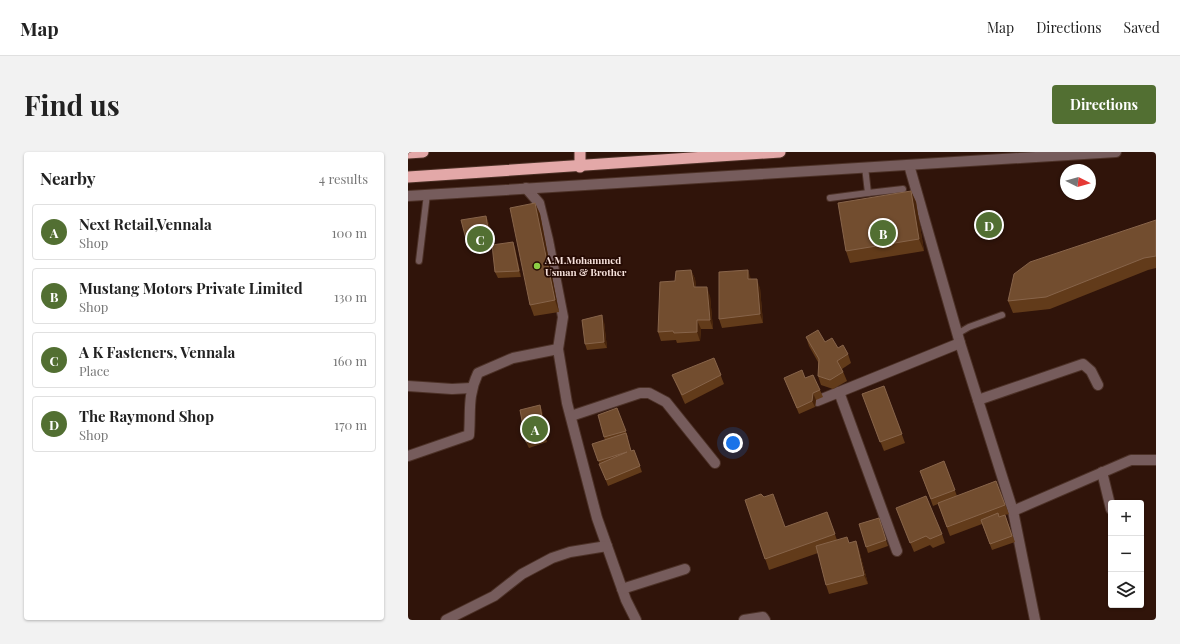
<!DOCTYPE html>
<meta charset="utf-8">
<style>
body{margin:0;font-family:"Playfair Display",serif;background:#f2f2f2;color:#222}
.controls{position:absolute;right:12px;bottom:12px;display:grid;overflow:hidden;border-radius:4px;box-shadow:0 1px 3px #0004}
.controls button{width:36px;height:36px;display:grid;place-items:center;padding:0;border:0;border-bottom:1px solid #e0e0e0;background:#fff;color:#222;font:20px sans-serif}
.compass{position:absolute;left:652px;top:12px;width:36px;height:36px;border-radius:50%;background:#fff;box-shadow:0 1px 3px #0004;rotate:96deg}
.you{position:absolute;left:325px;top:291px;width:14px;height:14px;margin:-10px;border:3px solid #fff;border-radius:50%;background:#1a73e8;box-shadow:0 0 0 6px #1a73e833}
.badge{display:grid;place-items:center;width:26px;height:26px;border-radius:50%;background:#526f32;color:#fff;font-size:13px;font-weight:700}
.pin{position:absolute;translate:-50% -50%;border:2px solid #fff;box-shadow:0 1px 4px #0006}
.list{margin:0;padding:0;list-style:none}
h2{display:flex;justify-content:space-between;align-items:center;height:52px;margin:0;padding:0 16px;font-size:17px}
h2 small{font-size:13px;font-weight:400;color:#767676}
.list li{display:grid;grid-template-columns:26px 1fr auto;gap:12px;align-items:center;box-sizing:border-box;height:56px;margin:0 8px 8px;padding:0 8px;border:1px solid #e0e0e0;border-radius:4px}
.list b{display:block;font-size:15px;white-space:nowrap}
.list p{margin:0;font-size:13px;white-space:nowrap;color:#767676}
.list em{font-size:13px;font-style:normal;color:#767676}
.icon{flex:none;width:22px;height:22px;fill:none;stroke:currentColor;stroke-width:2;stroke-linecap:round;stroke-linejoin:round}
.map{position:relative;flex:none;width:748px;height:468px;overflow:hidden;border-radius:4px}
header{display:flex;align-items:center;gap:24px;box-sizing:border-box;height:56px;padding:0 20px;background:#fff;border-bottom:1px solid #e0e0e0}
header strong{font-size:19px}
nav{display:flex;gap:22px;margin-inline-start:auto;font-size:14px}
.intro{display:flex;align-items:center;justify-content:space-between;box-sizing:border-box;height:96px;padding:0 24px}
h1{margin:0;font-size:28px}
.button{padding:10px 18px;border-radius:4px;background:#526f32;color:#fff;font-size:14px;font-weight:700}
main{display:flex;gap:24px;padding:0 24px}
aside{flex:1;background:#fff;border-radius:4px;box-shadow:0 1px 3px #0004}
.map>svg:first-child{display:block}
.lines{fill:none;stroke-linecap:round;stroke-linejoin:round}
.service-casing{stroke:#4c3127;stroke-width:8}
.minor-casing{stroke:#4c3127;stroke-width:12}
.tertiary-casing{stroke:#4c3127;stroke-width:12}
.trunk-casing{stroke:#4c3127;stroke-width:13}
.service{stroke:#765c5c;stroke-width:6}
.minor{stroke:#765c5c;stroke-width:10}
.tertiary{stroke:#765c5c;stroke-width:10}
.trunk{stroke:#e3a8a8;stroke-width:11}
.wall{fill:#623b1a}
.shaded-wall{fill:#47240b}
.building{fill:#724d2f;stroke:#87644a}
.poi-dot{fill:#8cce45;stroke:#250a03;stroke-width:1.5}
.labels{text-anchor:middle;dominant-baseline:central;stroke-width:3.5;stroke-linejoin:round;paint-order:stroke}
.poi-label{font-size:10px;font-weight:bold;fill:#f6e1db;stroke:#250a03;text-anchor:start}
</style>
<header>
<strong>Map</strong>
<nav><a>Map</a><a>Directions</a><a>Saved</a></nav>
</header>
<div class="intro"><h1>Find us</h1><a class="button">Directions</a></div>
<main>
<aside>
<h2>Nearby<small>4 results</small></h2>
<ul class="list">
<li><span class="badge">A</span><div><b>Next Retail,Vennala</b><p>Shop</p></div><em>100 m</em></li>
<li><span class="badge">B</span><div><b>Mustang Motors Private Limited</b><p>Shop</p></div><em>130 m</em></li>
<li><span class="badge">C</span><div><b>A K Fasteners, Vennala</b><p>Place</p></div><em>160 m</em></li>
<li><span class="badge">D</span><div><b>The Raymond Shop</b><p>Shop</p></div><em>170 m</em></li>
</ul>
</aside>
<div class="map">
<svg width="748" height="468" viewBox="0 0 748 468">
<rect width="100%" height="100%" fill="#30140a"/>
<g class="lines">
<defs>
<g id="service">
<polyline points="457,15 460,41 495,37"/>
<polyline points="422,46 460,41"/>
<polyline points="11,109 19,42"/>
<polyline points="549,182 561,175 594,163"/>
</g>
<g id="minor">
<polyline points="501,13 552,191 605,359 627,468"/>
<polyline points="118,36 131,51 140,88 155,165 150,197 159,251 189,366 218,448 228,468"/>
<polyline points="0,234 44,237 63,236"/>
<polyline points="431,240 489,399"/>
<polyline points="570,248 675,212 683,219 690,233"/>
<polyline points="409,249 552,191"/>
<polyline points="163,264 232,241 241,241 258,250 307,311"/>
<path d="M0 304 61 283C63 259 59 245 70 221L105 206 150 197"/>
<polyline points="694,320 703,357"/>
<polyline points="605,359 723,308 748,308"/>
<polyline points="214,437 277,417"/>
<polyline points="38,468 86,444 114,422 144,406 162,400 199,394"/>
<polyline points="336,468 355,465 357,468"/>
</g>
<polyline id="tertiary" points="0,44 708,0"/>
<g id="trunk">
<polyline points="172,0 172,15"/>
<polyline points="0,1 15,0"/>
<polyline points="0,25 372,0"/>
</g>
</defs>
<use href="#service" class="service-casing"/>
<use href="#minor" class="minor-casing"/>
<use href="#tertiary" class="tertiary-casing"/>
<use href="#trunk" class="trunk-casing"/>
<use href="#service" class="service"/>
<use href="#minor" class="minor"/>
<use href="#tertiary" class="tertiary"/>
<use href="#trunk" class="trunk"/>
</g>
<g class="wall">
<polygon points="503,39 508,50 516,99 442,111 438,99"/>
<polygon points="127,51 132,62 151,160 126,164 122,153"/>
<polygon points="78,64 82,75 85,93 105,90 107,96 113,125 90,126 87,120 85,95 62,99 58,87"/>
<polygon points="748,68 748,116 740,118 642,157 605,161 600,149"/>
<polygon points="283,118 287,127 288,135 302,144 305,177 293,177 292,189 269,191 268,188 253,189 250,180 267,129"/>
<polygon points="343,127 352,136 355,171 314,176 311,167"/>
<polygon points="196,170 199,196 179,198 177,192"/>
<polygon points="398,185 417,190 430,196 440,202 443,211 434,217 439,229 425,237 413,233 410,224 410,210 401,194"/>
<polygon points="306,206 316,232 277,252 268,232 264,223"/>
<polygon points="376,226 397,226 412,238 415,245 408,248 407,255 391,262"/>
<polygon points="476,234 497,291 476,299 454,242"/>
<polygon points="132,253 134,259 139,290 121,296 118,290"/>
<polygon points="209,256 220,285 219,285 223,299 226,298 234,320 200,334 184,292 197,288 196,285"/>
<polygon points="536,309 549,344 588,329 601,362 597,363 607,390 584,398 574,372 542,384 530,352 525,354 512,319"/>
<polygon points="337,348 377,375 419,360 429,388 441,391 448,389 451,398 460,432 421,442 418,433 410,401 361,418"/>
<polygon points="488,356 534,382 537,391 525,396 522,393 506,400"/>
<polygon points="471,366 480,394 460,401 451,372"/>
</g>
<g class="shaded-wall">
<polygon points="503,39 508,50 516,99 511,87"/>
<polygon points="127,51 132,62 151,160 147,148"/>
<polygon points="78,64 82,75 85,94 81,83"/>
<polygon points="105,90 107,96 113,125 111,119"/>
<polygon points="283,118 287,127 289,144 286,135"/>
<polygon points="340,118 343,127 340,127"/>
<polygon points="349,127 352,136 355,171 352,162"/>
<polygon points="299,135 302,144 305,177 302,168"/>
<polygon points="194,163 196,170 199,196 196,190"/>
<polygon points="289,168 293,177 292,189 289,180"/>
<polygon points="405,241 408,248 407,255 404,249"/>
<polygon points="132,253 134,259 139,290 137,284"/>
<polygon points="448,389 451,398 460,432 456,423"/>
</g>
<g class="building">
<polygon points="503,39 511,87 438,99 430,51"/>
<polygon points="127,51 147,148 122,153 102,56"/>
<polygon points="78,64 81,83 58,87 53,68"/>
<polygon points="748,68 748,104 736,106 638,145 600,149 606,122 622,110"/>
<polygon points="105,90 111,119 87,120 84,93"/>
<polygon points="283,118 286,135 299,135 302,168 289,168 289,180 266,181 265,179 250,180 252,130 267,129 268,119"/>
<polygon points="340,118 340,127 349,127 352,162 311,167 311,120"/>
<polygon points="194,163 196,190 177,192 174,168"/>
<polygon points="410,178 417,190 424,186 430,196 435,193 440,202 429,209 435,220 422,228 410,224 411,207 398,185"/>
<polygon points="306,206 313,223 274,243 264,223"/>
<polygon points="394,218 397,226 405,223 412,238 405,241 404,249 389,256 376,226"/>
<polygon points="476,234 494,282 472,290 454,242"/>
<polygon points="132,253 137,284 118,290 112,258"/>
<polygon points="209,256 218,279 196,285 190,263"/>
<polygon points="218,281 223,299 226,298 232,314 198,328 191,312 219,300 190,309 184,292"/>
<polygon points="536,309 547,338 523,347 512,319"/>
<polygon points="588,329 597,353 539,375 530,351"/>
<polygon points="353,342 356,345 365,342 377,375 419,360 427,382 357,407 337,348"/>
<polygon points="518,344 534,382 522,387 518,384 502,391 488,356"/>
<polygon points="590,361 591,365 597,363 604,384 582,392 573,368"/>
<polygon points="471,366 478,388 458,395 451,372"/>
<polygon points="439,385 441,391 448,389 456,423 418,433 408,394"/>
</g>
<circle class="poi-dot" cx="129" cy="114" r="4"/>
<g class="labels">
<g class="poi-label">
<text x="137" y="108">A.M.Mohammed<tspan x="137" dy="12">Usman &amp; Brother</tspan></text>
</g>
</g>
</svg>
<div class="controls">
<button>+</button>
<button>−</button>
<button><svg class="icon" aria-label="layers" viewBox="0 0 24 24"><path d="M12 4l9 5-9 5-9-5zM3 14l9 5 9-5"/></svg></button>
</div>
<svg class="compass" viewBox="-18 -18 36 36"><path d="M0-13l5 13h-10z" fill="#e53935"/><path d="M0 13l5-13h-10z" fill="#767676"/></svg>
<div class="you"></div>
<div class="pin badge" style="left:127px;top:277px">A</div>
<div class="pin badge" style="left:475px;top:81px">B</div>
<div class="pin badge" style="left:72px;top:87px">C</div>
<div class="pin badge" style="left:581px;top:73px">D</div>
</div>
</main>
